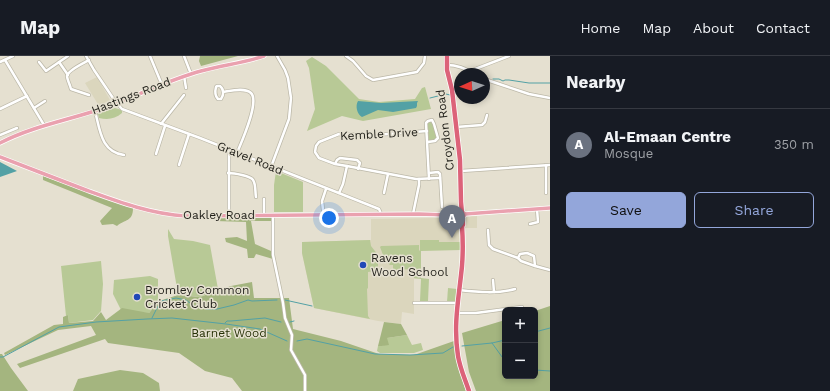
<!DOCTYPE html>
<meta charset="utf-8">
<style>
body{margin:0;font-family:"Work Sans",sans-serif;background:#242831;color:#f1f3f6}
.controls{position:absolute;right:12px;bottom:12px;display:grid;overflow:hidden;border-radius:6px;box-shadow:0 2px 6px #0003}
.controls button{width:36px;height:36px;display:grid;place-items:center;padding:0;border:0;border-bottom:1px solid #363941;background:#171b24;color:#f1f3f6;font:20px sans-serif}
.compass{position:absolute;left:454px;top:12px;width:36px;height:36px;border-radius:50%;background:#171b24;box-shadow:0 2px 6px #0003;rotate:267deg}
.you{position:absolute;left:329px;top:162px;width:14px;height:14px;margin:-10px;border:3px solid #fff;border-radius:50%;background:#1a73e8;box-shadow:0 0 0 6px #1a73e833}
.badge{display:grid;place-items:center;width:26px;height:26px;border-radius:50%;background:#93a6da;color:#fff;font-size:13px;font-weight:700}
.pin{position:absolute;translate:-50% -33px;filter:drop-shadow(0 1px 2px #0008)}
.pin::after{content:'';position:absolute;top:21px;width:14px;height:12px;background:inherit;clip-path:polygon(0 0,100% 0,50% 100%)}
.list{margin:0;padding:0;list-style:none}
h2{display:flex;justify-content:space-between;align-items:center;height:52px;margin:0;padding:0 16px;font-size:17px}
h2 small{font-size:13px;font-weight:400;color:#9ea1a6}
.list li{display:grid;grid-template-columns:26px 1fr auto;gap:12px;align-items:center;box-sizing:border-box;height:72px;padding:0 16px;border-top:1px solid #363941}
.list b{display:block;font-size:15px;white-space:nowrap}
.list p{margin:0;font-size:13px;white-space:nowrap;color:#9ea1a6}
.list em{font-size:13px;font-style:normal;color:#9ea1a6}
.actions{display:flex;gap:8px;padding:12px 16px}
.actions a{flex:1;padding:9px 0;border:1px solid #93a6da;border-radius:6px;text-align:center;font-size:14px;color:#93a6da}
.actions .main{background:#93a6da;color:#111}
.map{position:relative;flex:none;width:550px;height:335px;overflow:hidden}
header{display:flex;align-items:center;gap:24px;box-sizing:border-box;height:56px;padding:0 20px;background:#171b24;border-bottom:1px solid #363941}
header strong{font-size:19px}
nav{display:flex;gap:22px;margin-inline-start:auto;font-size:14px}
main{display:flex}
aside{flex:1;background:#171b24}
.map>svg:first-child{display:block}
.built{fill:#dbd6bd}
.green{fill:#b8c996}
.forest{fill:#a4b57f}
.water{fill:#53a1a5}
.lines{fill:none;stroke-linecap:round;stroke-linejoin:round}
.stream{stroke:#53a1a5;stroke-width:1}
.street-casing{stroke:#bcb8a8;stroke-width:4}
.primary-casing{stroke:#fff;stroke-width:5}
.highway-casing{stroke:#fff;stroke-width:6}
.street{stroke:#fff;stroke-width:2.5}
.primary{stroke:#eaa1af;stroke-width:3.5}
.highway{stroke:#dc6279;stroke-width:4.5}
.poi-dot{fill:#2149b7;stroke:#e5e0d0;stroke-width:1.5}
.labels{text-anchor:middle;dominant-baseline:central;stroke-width:3;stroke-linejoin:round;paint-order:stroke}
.street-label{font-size:12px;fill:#201f19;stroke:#e5e0d0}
.poi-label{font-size:12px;fill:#201f19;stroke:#e5e0d0;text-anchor:start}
.park-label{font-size:12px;fill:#273207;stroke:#e5e0d0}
</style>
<header>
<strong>Map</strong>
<nav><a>Home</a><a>Map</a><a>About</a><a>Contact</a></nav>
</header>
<main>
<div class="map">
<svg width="550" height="335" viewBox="0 0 550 335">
<rect width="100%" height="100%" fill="#e5e0d0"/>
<g class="built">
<polygon points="97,21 110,44 99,50 85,27"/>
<polygon points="477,160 477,172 465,172 465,161"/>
<polygon points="437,162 455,162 458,166 459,175 460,178 461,186 439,186 439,185 420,185 421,223 414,223 414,258 402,256 401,268 378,265 314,252 302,197 302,186 371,184 371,163"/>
</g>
<g class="green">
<polygon points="312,1 326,10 359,43 379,46 415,43 422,32 425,31 431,53 363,65 342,60 307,75 315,53 309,12 306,5"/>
<path d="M115 52 122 54V57C115 63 108 64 99 62L98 58Z"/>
<polygon points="431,65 433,66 436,81 436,83 435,84 429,84 427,68 428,66"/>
<polygon points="276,115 303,126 303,156 274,156 274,129"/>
<polygon points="168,173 174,183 193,185 210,189 218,233 200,241 178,238 168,180"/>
<polygon points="370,184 371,190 378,199 378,211 375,211 375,215 368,216 368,232 367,233 368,260 370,263 314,252 302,197 302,186"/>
<polygon points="420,184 439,184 439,186 461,186 461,194 421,195 421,222 429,223 428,245 420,245 421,223 414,222 414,213 393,214 393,209 390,209 385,204 380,191 381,190 419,189 419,194 420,195"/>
<polygon points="101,205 103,228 101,255 93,264 69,267 68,259 66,260 61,210"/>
<polygon points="150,220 158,223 158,245 149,257 122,256 113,238 114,224"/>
<polygon points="448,232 457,233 456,246 447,246"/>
<polygon points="407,279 412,289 421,287 423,294 414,297 380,297 377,295 378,290 383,290 387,282"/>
</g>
<g class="forest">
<polygon points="200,0 238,0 201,10 199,5"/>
<path d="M43 120 133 152C133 166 125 163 117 170L113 168 102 169 100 165 112 152 43 124Z"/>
<polygon points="214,161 271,161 272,165 251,165 255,188 271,195 273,203 256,198 254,202 248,202 247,193 226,186 225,182 237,181 247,185 246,166 215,165"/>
<polygon points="252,226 254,242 289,242 293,273 341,285 379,298 414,299 454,285 460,317 466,335 242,335 232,322 205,315 179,297 108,287 105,283 20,312 17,308 96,279 91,270 58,274 5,299 4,297 54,269 63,268 63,261 68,259 69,267 93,265 101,256 106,264 122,252 149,257 159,245 178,239 200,241 231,230"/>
<polygon points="550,250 550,335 476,335 469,316 462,277 505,264 505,320 535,320 535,255"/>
<polygon points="384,266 401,268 407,279 387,282 389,289 382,290 378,290"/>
<polygon points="0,298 2,298 11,312 28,335 0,335"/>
<polygon points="120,314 143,317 159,327 160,335 73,335 78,323"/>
</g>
<g class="water">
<path d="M358 45 381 47 418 45 417 47V50L416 52 393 56 378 54 362 61C357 58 355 50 358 45Z"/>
<polygon points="0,106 17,115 0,121"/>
</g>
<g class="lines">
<g class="stream">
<polyline points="493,23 499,23 503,25 505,24 509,24 529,27 550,27"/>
<polyline points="430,42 446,38 450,39"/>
<polyline points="285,244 312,250"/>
<polyline points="152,262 156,254 161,245 176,242 186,244 194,250 207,253 217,253 234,249 248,244 252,245 277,244"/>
<polyline points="290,266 294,265"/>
<polyline points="225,267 227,265 231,265 265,262 281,266"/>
<polyline points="535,276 550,272"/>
<polyline points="297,285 307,283 375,298 410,299 443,297 453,291"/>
<polyline points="492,287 505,305"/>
<polyline points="462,290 492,287 505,284"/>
<polyline points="0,301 3,301 59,271 96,266 147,263 172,262 226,268 260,273 287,285"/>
<polyline points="535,314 550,315"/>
</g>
<defs>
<g id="street">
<polyline points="86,0 94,14 115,45 122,53 200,82 379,153 381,158"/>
<polyline points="150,0 162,29"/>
<polyline points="184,0 191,18"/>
<polyline points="346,0 353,5 366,20 373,24 417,16 424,7 425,0"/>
<polyline points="5,4 44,69"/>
<path d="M89 4C84 7 68 14 67 20 67 23 70 29 71 33L89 39"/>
<polyline points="0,6 13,0"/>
<polyline points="39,6 46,15 68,0"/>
<polyline points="59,6 68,19"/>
<path d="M447 9C455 9 467 12 472 18"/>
<polyline points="470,15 509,0"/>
<polyline points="184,20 186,32"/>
<polyline points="484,23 529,38 550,42"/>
<path d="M217 30H220C224 33 224 39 221 43H218C215 40 215 35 216 31Z"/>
<path d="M223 36C230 35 245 31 251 37 260 46 241 87 237 97"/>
<polyline points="34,52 45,45"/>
<polyline points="0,53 27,40"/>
<path d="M95 55C100 74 101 96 124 99"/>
<polyline points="161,68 184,39"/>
<polyline points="456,71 482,69 485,66 487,59"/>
<polyline points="427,75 375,79 339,78 319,86 316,90 315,96 319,102 335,108 347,110 416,123 440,122"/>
<polyline points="0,79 17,72"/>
<polyline points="428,86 435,85 438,82 434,68 432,64 428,65 426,67 429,123"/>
<polyline points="229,94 229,159"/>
<polyline points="156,98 165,70"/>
<polyline points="335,108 337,104 340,102 357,104 360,107 358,113"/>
<polyline points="179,109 189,78"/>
<polyline points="271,111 289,63 291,42 288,22 285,14 277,0"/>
<polyline points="461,115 550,109"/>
<path d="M228 117C234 117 251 120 253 124 256 128 255 136 256 141"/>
<polyline points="429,117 438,116 440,118 442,151"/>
<polyline points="339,137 343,128 347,110"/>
<polyline points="384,137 388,118"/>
<polyline points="546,137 546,109"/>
<polyline points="264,143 264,159"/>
<polyline points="323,154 322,145 326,133"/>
<polyline points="413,158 419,129 419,123"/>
<polyline points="273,159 273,199 283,247 285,262 292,279 291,294 305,319 305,335"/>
<polyline points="530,168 538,166 537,153"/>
<polyline points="488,174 489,189 493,193 518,202 521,205 535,210 550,214"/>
<polyline points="518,202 520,198 527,197 534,200 535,210"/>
<polyline points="493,224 494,236"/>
<path d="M459 234C478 236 497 238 515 233"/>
<polyline points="414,247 457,247"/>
<polyline points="457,257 476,257 522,251"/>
</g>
<g id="primary">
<path d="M0 87C33 70 69 64 104 52 137 40 168 24 201 15 222 9 244 7 264 0"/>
<path d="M0 101C29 112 57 123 86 134 119 146 151 158 186 160L419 158 448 159 450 160H464L465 158"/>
<polyline points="451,158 464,157 465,158 550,152"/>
</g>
<path id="highway" d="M447 0V14L452 34 460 104 461 146 463 169 462 170C463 184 463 197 462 210 459 241 453 268 458 300 460 312 465 323 469 335"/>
</defs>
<use href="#street" class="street-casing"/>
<use href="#primary" class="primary-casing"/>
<use href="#highway" class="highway-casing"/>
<use href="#street" class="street"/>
<use href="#primary" class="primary"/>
<use href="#highway" class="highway"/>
</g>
<g class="poi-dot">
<circle cx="363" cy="209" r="4"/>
<circle cx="137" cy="241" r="4"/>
</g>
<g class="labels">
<g class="street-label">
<text transform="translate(131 40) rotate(-21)">Hastings Road</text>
<text transform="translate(445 74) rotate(-97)">Croydon Road</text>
<text transform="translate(379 78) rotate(-3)">Kemble Drive</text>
<text transform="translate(250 102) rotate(22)">Gravel Road</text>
<text x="219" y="159">Oakley Road</text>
</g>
<g class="poi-label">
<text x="371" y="202">Ravens<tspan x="371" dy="14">Wood School</tspan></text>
<text x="145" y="234">Bromley Common<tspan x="145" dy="14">Cricket Club</tspan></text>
</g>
<g class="park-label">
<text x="229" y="277">Barnet Wood</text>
</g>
</g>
</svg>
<div class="controls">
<button>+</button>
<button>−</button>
</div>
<svg class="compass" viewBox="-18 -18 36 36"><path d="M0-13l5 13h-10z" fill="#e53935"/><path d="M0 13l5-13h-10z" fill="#9ea1a6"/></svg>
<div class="you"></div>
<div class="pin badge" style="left:452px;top:182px;background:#6b7280">A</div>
</div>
<aside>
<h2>Nearby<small></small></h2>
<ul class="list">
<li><span class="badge" style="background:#6b7280">A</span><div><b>Al-Emaan Centre</b><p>Mosque</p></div><em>350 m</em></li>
</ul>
<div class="actions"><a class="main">Save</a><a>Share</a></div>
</aside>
</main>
